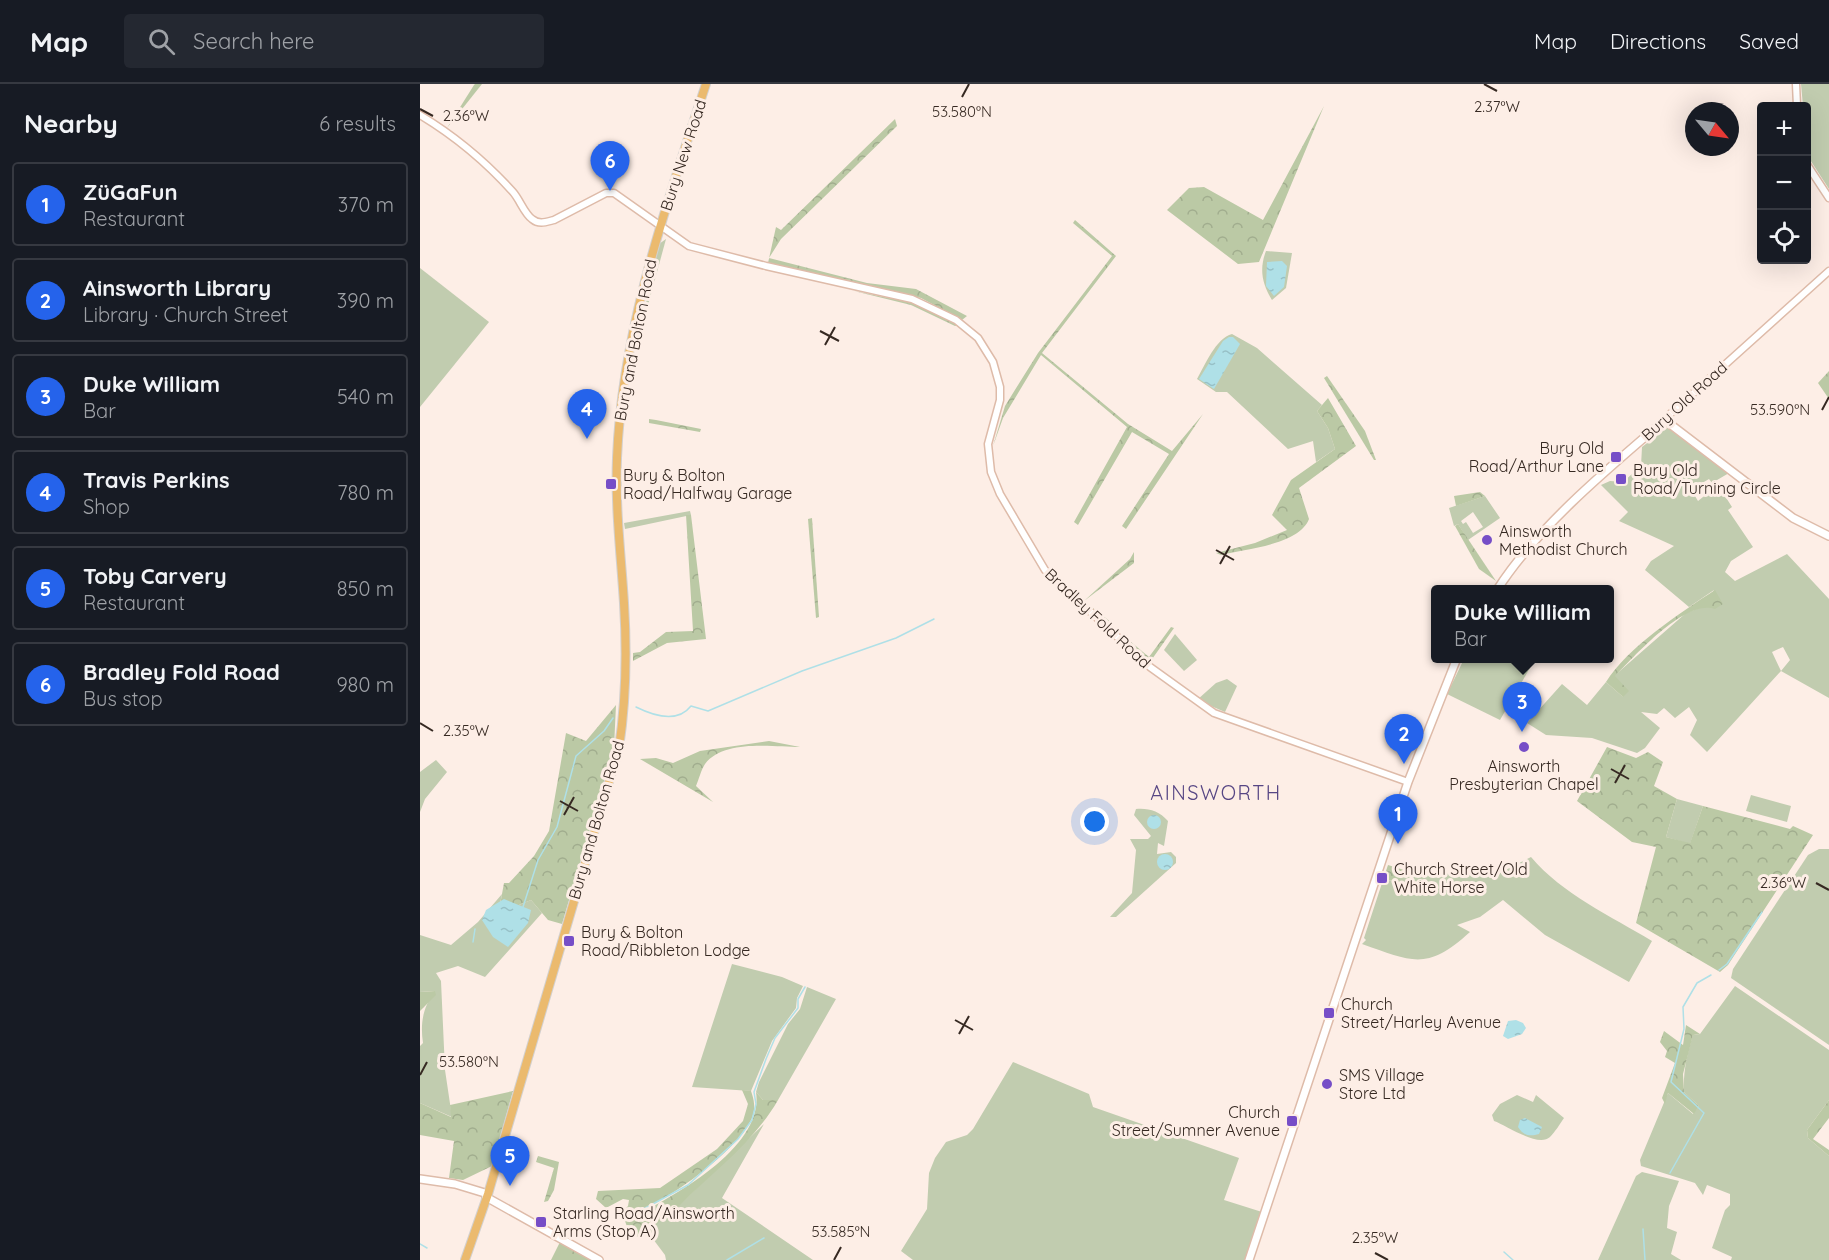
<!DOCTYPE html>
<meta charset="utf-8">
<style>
body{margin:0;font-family:Quicksand,sans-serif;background:#242831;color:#f1f3f6}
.controls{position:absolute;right:18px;top:18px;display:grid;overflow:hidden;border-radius:6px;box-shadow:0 6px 24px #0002}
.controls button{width:54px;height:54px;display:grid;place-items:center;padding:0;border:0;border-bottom:2px solid #363941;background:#171b24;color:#f1f3f6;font:30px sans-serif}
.compass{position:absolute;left:1265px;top:18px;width:54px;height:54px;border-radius:50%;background:#171b24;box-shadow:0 6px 24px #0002;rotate:119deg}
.you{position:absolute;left:675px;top:738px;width:21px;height:21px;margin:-15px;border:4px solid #fff;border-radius:50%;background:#1a73e8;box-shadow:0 0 0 9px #1a73e833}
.badge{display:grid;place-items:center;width:39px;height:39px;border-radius:50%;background:#2563eb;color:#fff;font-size:20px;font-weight:700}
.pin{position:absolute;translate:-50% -50px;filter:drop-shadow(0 2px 3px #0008)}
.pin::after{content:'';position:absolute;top:32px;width:21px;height:18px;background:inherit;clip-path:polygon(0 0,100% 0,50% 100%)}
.popup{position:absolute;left:1011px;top:501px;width:183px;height:78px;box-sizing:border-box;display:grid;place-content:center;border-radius:6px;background:#171b24;filter:drop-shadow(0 2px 4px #0005);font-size:20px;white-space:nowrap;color:#9ea1a6}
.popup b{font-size:22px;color:#f1f3f6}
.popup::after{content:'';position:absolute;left:50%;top:100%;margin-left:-12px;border:12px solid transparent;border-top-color:#171b24}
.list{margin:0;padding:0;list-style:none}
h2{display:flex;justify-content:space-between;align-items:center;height:78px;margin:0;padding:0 24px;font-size:26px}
h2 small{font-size:20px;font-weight:400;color:#9ea1a6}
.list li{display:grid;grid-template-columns:39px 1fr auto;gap:18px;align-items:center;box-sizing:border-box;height:84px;margin:0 12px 12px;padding:0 12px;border:2px solid #363941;border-radius:6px}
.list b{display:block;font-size:22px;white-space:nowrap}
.list p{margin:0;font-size:20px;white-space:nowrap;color:#9ea1a6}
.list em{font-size:20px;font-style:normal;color:#9ea1a6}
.icon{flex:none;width:33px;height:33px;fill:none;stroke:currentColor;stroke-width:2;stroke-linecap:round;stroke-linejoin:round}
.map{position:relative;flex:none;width:1409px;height:1176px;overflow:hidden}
header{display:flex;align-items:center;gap:36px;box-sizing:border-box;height:84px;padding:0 30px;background:#171b24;border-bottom:2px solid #363941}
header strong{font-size:28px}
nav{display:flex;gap:33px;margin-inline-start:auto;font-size:21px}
.search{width:420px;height:54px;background:#242831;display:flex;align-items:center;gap:15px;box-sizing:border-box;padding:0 21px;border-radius:6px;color:#9ea1a6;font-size:22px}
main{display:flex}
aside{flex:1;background:#171b24}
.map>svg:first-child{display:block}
.green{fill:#c1ccaf;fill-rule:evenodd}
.forest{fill:url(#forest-crowns)}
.water{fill:url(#water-ripples)}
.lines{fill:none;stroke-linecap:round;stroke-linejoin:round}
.stream{stroke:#afe0e7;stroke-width:1.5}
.tertiary-casing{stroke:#debba9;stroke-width:9}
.secondary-casing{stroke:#debba9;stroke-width:10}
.trunk-casing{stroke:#d3d0ce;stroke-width:10}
.tertiary{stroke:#fff;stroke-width:6}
.secondary{stroke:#fff;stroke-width:7}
.trunk{stroke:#ebba6e;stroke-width:8}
.ticks{fill:none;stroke:#362922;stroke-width:2}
.poi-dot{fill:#764ec7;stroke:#fdeee6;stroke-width:2}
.labels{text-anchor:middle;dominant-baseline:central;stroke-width:6;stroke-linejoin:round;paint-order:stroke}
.street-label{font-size:16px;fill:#362922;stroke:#fdeee6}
.poi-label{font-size:16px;fill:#362922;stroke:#fdeee6;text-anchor:start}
.quarter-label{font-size:20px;letter-spacing:1.5px;fill:#574684;stroke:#fdeee6}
.ticks-label{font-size:15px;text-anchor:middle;fill:#362922;stroke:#fdeee6;stroke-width:6;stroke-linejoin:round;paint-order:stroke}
</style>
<header>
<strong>Map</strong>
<div class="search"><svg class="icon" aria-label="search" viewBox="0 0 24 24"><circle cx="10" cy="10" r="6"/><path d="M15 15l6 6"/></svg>Search here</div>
<nav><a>Map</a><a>Directions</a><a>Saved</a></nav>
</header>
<main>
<aside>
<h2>Nearby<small>6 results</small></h2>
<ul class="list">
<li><span class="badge">1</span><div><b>ZüGaFun</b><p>Restaurant</p></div><em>370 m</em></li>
<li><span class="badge">2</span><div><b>Ainsworth Library</b><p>Library · Church Street</p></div><em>390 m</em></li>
<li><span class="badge">3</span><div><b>Duke William</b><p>Bar</p></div><em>540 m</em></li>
<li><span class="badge">4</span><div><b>Travis Perkins</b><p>Shop</p></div><em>780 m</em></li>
<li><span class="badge">5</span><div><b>Toby Carvery</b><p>Restaurant</p></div><em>850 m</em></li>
<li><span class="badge">6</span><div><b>Bradley Fold Road</b><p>Bus stop</p></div><em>980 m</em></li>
</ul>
</aside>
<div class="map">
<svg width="1409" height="1176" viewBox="0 0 1409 1176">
<defs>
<pattern id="forest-crowns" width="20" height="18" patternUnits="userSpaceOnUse" patternTransform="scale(1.5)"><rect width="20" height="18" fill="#bbc9a5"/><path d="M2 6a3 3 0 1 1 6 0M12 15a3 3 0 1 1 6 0" fill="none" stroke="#a1ad8e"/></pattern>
<pattern id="water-ripples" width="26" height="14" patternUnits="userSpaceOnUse" patternTransform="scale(1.5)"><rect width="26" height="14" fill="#afe0e7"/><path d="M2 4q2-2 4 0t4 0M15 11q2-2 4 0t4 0" fill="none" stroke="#97c0c6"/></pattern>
</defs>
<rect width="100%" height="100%" fill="#fdeee6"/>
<g class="green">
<polygon points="1381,0 1409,0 1409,105 1387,71 1386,22 1383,22"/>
<polygon points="246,155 215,269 239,160"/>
<path d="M846 167 872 169 866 204 852 216C842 200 839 185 846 167Z"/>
<polygon points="0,184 69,238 0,323"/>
<path d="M812 250 837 264 902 321 897 327 908 344 915 365 896 378 893 357 868 365 807 308H796L777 295C785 281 796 254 812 250Z"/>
<path d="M1248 343 1309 389 1292 399 1289 395 1277 402 1279 408 1275 412 1278 417 1298 401 1312 423 1308 426 1333 463 1311 477 1305 488 1315 497 1367 470 1409 515V614L1361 587 1287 668 1270 651 1277 636 1269 623 1255 634 1244 624 1237 630 1221 628 1240 644 1225 664 1217 669 1172 654 1126 651 1107 639 1142 600 1167 621 1186 598 1203 613 1194 592 1266 529 1285 522 1294 506 1269 523 1225 486 1231 477 1254 462 1199 437 1208 428 1181 401 1190 397 1203 398 1221 382 1222 363ZM1363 563 1370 576 1361 587 1352 568Z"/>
<path d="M1065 412 1080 434 1048 456 1038 440 1034 442 1029 424ZM1053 428 1063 443 1053 449 1046 438 1043 440 1041 437Z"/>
<polygon points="270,427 271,431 205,445 204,439"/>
<polygon points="755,550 777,576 764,587 744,566"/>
<polygon points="1044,575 1115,575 1080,636 1027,610"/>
<polygon points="807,595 817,602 805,628 777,616 796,599"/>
<polygon points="16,676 27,688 5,715 0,728 0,688"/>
<polygon points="1331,711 1371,722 1367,738 1326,727"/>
<polygon points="1257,715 1283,722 1270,760 1246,753"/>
<path d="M716 725C729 724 739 727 748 737L744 762 738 759 737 770 751 768 756 773V779L696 833H690L712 809 716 766 710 755H728L731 752 714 731Z"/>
<polygon points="1399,765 1409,765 1409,961 1311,894 1313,885 1388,771"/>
<path d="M1111 773C1142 810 1191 832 1232 857L1209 898 1125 851 1083 816 1060 833 1037 841 1050 848C1007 887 993 878 942 860L946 856 944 854 963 796 978 797 984 786 993 788 1062 791 1065 789 1070 794Z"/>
<path d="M82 810 80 820 94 823 111 816 122 829 65 893 38 882 16 889 21 897 25 986 32 1033 0 1019V962L3 959C0 939 3 923 15 907L0 908V851L31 861 58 838Z"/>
<polygon points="312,880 362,893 383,902 377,914 376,924 352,957 331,1007 272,1003"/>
<path d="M1315 902 1409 966V1016L1387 1046 1388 1054 1409 1072V1176H1311L1312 1173 1292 1164 1305 1126 1310 1121V1110L1287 1101 1283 1111 1275 1099 1221 1082 1220 1076 1248 1009 1273 1030 1279 1022 1264 1008C1263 988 1267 970 1273 951L1280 950Z"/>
<polygon points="387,903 416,915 358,1016 343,1016 336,1008 339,998 368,940 380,925"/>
<polygon points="593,978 669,1010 673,1023 819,1074 804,1116 842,1128 826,1176 493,1176 481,1167 507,1125 509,1089 515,1074 526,1058 547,1051 553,1045"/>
<path d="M1097 1011 1113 1018 1116 1011 1144 1034C1140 1040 1135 1048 1130 1053 1118 1064 1086 1041 1074 1037L1072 1031 1080 1020Z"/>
<polygon points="344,1040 302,1114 393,1176 246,1176 245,1171 230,1151 234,1141 256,1124"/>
<polygon points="1222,1088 1259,1097 1249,1122 1247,1144 1257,1148 1251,1170 1261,1176 1178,1176 1216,1092"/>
</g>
<g class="forest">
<polygon points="55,0 62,0 27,44 54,1"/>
<polygon points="904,22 839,178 818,180 747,126 769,104 784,103 843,136"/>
<polygon points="475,35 477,42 361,155 349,174 447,199 496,205 547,232 542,236 501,214 348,179 356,143 361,146"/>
<polygon points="655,136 696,172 622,269 708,340 752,367 783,330 706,445 702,442 749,370 712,348 658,441 654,438 707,343 621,271 583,334 573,362 585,322 618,269 692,172 653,139"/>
<polygon points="434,207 494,219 538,241 535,242 491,221"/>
<polygon points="1409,287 1409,315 1398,299"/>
<polygon points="907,292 945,347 956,376 954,376 904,294"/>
<path d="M908 314 936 362 879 404 889 435C879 461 825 465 801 471L796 469 835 459 867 446 852 431 871 396 915 365 908 344 897 327Z"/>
<polygon points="229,335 236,336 281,345 280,348 229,339"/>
<polygon points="1060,408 1065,412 1036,422 1034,412"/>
<polygon points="266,431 271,431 286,555 247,559 213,577 213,569 220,568 246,548 273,547"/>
<polygon points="392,434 399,533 396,534 388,435"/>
<polygon points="1038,440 1076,497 1059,485 1035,442"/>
<polygon points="714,468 714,479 664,517 692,539 690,541 664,517 710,475"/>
<path d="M1295 506 1303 520 1295 525C1265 515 1216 571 1195 592L1209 607 1203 613 1186 598C1208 563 1260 529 1295 506Z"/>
<polygon points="751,543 754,544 730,578 705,553 729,573"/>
<polygon points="196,621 194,663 142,840 128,836 111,816 94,823 80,821 84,799 89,799 114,772 129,747 146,649 166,657"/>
<path d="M349 657 380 663C352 663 304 655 285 680 281 686 279 695 276 702L293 718 220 675 236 674 253 679 280 667Z"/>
<polygon points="1187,663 1216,674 1228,668 1243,678 1234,702 1257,715 1246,753 1270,759 1283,722 1370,745 1373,742 1393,751 1308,881 1300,888 1216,839 1236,763 1212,758 1157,717"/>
<polygon points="968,781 984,786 979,797 963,796"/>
<polygon points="15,907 16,911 0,927 0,908"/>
<polygon points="1266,941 1280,950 1273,951 1263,990 1264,1008 1279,1022 1274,1030 1248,1009 1245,1020 1242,1014 1255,979 1245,973 1247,967 1240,958 1244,947 1263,961"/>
<path d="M322 1006 331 1007C334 1016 336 1024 332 1034 317 1069 233 1129 196 1135L208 1122 209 1116 203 1115 186 1124 176 1115 178 1107 240 1104 297 1065 323 1037 328 1020Z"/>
<polygon points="93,1007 72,1082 43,1096 29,1094 34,1057 0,1051 0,1019 31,1033 30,1021"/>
<path d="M336 1008 343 1016H358C334 1058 293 1088 259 1122 248 1132 236 1137 230 1151L219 1153 210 1151 205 1137C247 1116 345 1065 336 1008Z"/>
<polygon points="1409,1016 1409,1034 1393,1055 1409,1066 1409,1072 1388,1054 1387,1046"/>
<polygon points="118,1072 139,1078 134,1106 128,1117 124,1118 134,1084 116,1078"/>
<polygon points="140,1158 172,1176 131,1176"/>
</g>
<g class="water">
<polygon points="862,177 867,182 864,203 854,212 846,202 847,178"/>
<polygon points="809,253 813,253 820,260 794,305 779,295 803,257"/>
<circle cx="734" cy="738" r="7"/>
<circle cx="745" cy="778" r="8"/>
<polygon points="84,815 111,826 108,839 88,863 73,853 62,836 66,826"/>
<polygon points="1096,936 1103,939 1106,944 1102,950 1088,955 1083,952 1088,937"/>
<path d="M1105 1034 1122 1043 1119 1050C1109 1053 1103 1051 1098 1043L1100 1036Z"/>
</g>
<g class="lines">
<g class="stream">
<path d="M216 623C232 631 257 640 271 622L288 627 382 587 476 554 514 535"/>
<polyline points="103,823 118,776 137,743 156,672 184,647 193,634"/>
<polyline points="53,858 55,845"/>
<polyline points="1299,886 1307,880 1342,828"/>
<polyline points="1250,1089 1284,1029 1251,998 1264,945 1263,923 1277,899 1291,891"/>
<polyline points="205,1135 268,1101 318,1055 332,1036 336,1020 334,1008 346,975 355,954 378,924 378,915 385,903"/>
<polyline points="1223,1145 1225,1176"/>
<polyline points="0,1160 7,1164"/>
<polyline points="1084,1168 1093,1176"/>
<polyline points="307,1176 344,1154"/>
</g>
<defs>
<g id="tertiary">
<polyline points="1376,0 1377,22"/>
<path d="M0 31C35 52 66 78 93 108 100 116 104 129 112 135 119 141 126 138 134 136L186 109H194L269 162 346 182 492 215 536 236 558 254 573 278 580 303V316L568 360 571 388 580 410 625 486 730 583 794 629 988 698"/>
<polyline points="1386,79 1409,114"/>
<polyline points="1246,337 1249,331 1409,187"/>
</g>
<g id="secondary">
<path d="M1077 506C1115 446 1185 387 1239 341L1246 337 1373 434 1409 452"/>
<polyline points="0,1095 35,1100 68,1110"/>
<polyline points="66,1113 179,1176"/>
<polyline points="829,1176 988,698 1037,574"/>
</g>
<path id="trunk" d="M45 1176 68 1110 199 664C206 617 207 568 204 519 201 471 195 423 197 374 202 245 246 122 286 0"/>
</defs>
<use href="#tertiary" class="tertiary-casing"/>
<use href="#secondary" class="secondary-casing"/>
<use href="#trunk" class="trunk-casing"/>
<use href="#tertiary" class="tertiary"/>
<use href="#secondary" class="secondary"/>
<use href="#trunk" class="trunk"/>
</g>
<path class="ticks" d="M1064 0 1077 7M542 13 549 0M0 25 13 32M400 247 419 257M405 261 415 243M1402 326 1409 313M796 466 814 476M800 480 810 462M0 639 13 647M1191 685 1209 695M1195 699 1205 681M140 717 158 727M144 731 154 713M1396 799 1409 806M535 936 553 946M539 950 549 932M0 991 7 978M955 1169 968 1176M414 1176 421 1163"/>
<g class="poi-dot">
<rect x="1190" y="367" width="12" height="12" rx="3"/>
<rect x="1195" y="389" width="12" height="12" rx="3"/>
<rect x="185" y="394" width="12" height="12" rx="3"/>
<circle cx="1067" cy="456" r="6"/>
<circle cx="1104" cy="663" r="6"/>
<rect x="956" y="788" width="12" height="12" rx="3"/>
<rect x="143" y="851" width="12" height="12" rx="3"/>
<rect x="903" y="923" width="12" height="12" rx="3"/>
<circle cx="907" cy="1000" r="6"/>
<rect x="866" y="1031" width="12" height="12" rx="3"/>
<rect x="115" y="1132" width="12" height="12" rx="3"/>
</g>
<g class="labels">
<g class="street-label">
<text transform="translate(263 71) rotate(-72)">Bury New Road</text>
<text transform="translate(215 256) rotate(-79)">Bury and Bolton Road</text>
<text transform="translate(1264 317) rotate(-42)">Bury Old Road</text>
<text transform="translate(678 534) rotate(43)">Bradley Fold Road</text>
<text transform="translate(176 736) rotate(-74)">Bury and Bolton Road</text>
</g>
<g class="poi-label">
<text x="1184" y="364" text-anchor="end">Bury Old<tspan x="1184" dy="18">Road/Arthur Lane</tspan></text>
<text x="1213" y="386">Bury Old<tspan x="1213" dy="18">Road/Turning Circle</tspan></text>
<text x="203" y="391">Bury &amp; Bolton<tspan x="203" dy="18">Road/Halfway Garage</tspan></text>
<text x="1079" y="447">Ainsworth<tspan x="1079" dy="18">Methodist Church</tspan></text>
<text x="1104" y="682" text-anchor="middle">Ainsworth<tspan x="1104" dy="18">Presbyterian Chapel</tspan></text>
<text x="974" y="785">Church Street/Old<tspan x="974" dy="18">White Horse</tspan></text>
<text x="161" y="848">Bury &amp; Bolton<tspan x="161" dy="18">Road/Ribbleton Lodge</tspan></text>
<text x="921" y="920">Church<tspan x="921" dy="18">Street/Harley Avenue</tspan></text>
<text x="919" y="991">SMS Village<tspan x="919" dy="18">Store Ltd</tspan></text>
<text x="860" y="1028" text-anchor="end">Church<tspan x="860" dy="18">Street/Sumner Avenue</tspan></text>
<text x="133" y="1129">Starling Road/Ainsworth<tspan x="133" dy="18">Arms (Stop A)</tspan></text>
</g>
<g class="quarter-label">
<text x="796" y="708">AINSWORTH</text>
</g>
</g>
<g class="ticks-label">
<text x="1077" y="28">2.37°W</text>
<text x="542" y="33">53.580°N</text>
<text x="46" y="37">2.36°W</text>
<text x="1360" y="331">53.590°N</text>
<text x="46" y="652">2.35°W</text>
<text x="1363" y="804">2.36°W</text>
<text x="49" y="983">53.580°N</text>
<text x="421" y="1153">53.585°N</text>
<text x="955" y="1159">2.35°W</text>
</g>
</svg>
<div class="controls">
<button>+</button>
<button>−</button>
<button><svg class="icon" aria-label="locate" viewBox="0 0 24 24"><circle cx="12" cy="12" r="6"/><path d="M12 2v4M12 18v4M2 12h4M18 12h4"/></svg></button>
</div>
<svg class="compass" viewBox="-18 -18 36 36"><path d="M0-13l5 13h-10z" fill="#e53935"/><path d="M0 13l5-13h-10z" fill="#9ea1a6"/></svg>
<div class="you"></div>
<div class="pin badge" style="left:978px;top:760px">1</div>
<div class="pin badge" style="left:984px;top:680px">2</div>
<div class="pin badge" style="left:1102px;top:648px">3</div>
<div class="popup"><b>Duke William</b>Bar</div>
<div class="pin badge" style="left:167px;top:355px">4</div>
<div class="pin badge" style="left:90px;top:1102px">5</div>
<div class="pin badge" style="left:190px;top:107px">6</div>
</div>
</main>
